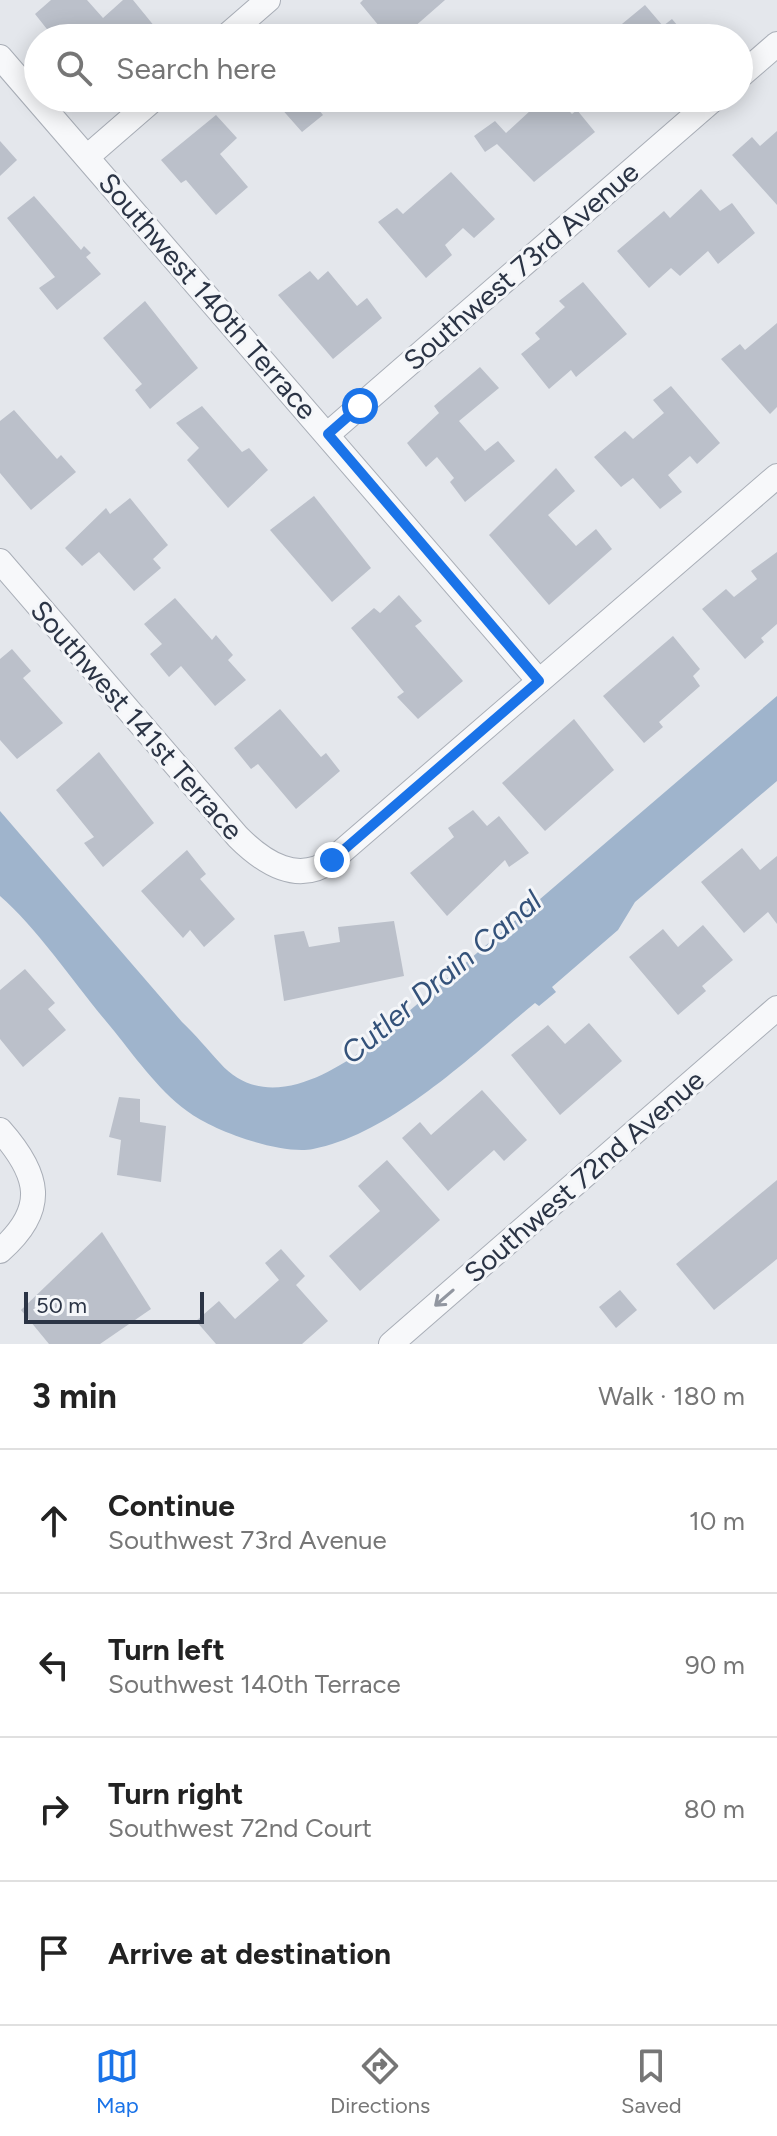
<!DOCTYPE html>
<meta charset="utf-8">
<style>
body{margin:0;font-family:Figtree,sans-serif;background:#f6f6f6;color:#222}
.scale{position:absolute;left:24px;bottom:20px;width:180px;box-sizing:border-box;padding-left:8px;border:4px solid #2b3445;border-top:0;font-size:22px;line-height:28px;white-space:nowrap;color:#2b3445;-webkit-text-stroke:6px #f4f6f9;paint-order:stroke}
.stop{position:absolute;width:24px;height:24px;margin:-18px;border:6px solid #1a73e8;border-radius:50%;background:#fff}
.stop.end{background:#1a73e8;border-color:#fff;box-shadow:0 2px 8px #0008}
.list{margin:0;padding:0;list-style:none}
h2{display:flex;justify-content:space-between;align-items:center;height:104px;margin:0;padding:0 32px;font-size:34px}
h2 small{font-size:26px;font-weight:400;color:#767676}
.list li{display:grid;grid-template-columns:52px 1fr auto;gap:24px;align-items:center;box-sizing:border-box;height:144px;padding:0 32px;border-top:2px solid #e0e0e0}
.list b{display:block;font-size:30px;white-space:nowrap}
.list p{margin:0;font-size:26px;white-space:nowrap;color:#767676}
.list em{font-size:26px;font-style:normal;color:#767676}
.icon{flex:none;width:44px;height:44px;fill:none;stroke:currentColor;stroke-width:2;stroke-linecap:round;stroke-linejoin:round}
.map{position:relative;flex:none;width:777px;height:1344px;overflow:hidden}
.search{position:absolute;background:#fff;box-shadow:0 4px 20px #0003;left:24px;right:24px;top:24px;height:88px;display:flex;align-items:center;gap:20px;box-sizing:border-box;padding:0 28px;border-radius:44px;color:#767676;font-size:30px}
.sheet{height:680px;background:#fff}
nav{display:flex;justify-content:space-around;align-items:center;box-sizing:border-box;height:112px;border-top:2px solid #e0e0e0;background:#fff;font-size:22px;color:#767676}
nav a{display:grid;justify-items:center;gap:4px}
nav .on{color:#1a73e8}
.map>svg:first-child{display:block}
.water{fill:#9fb4cc}
.building{fill:#bbc0ca}
.lines{fill:none;stroke-linecap:round;stroke-linejoin:round}
.minor-casing{stroke:#a9aeb7;stroke-width:26}
.minor{stroke:#f7f8fa;stroke-width:24}
.oneway{stroke:#9196a0}
.route{stroke:#1a73e8;stroke-width:10}
.labels{text-anchor:middle;dominant-baseline:central;stroke-width:6;stroke-linejoin:round;paint-order:stroke}
.street-label{font-size:28px;fill:#2b3445;stroke:#f4f6f9}
.water-label{font-size:30px;font-style:italic;fill:#34527a;stroke:#f4f6f9}
</style>
<div class="map">
<svg width="777" height="1344" viewBox="0 0 777 1344">
<rect width="100%" height="100%" fill="#e4e7ec"/>
<path class="water" d="M777 696V781L635 902 618 930 552 987 556 992 539 1006 535 1003C474 1053 392 1134 313 1149 281 1155 213 1131 187 1111 157 1089 133 1054 110 1026 76 986 38 929 0 896V811L182 1022C196 1035 207 1049 220 1063 263 1112 326 1077 366 1048Z"/>
<g class="building">
<polygon points="51,0 87,0 103,18 123,0 133,0 155,27 143,38 63,38 59,33 54,38 35,14"/>
<polygon points="363,0 445,0 413,28 423,38 389,38 360,3"/>
<polygon points="645,5 663,26 672,19 688,38 605,38"/>
<polygon points="272,98 318,98 313,103 323,115 302,132"/>
<polygon points="544,98 557,98 572,114 577,110 595,132 534,182 497,144 485,152 474,136 495,121 506,133"/>
<polygon points="216,115 237,138 220,154 248,187 216,215 186,180 181,183 161,160"/>
<polygon points="777,131 777,205 732,155 752,137 760,146"/>
<polygon points="0,141 17,160 0,176"/>
<polygon points="451,172 495,219 474,238 463,228 445,245 452,255 426,278 378,222 397,208 403,214"/>
<polygon points="701,189 720,211 732,203 755,233 718,264 708,251 680,276 671,268 649,288 617,251 664,211 670,218"/>
<polygon points="34,196 81,250 84,246 91,253 86,257 101,274 57,310 39,288 55,277 7,218"/>
<polygon points="310,271 318,280 328,271 357,306 367,298 382,318 333,359 278,295"/>
<polygon points="583,282 627,334 576,377 571,370 549,389 521,354 540,339 535,333 565,307 559,301"/>
<polygon points="145,301 198,368 150,409 135,390 142,384 103,338"/>
<polygon points="777,323 777,407 770,414 721,359 740,344 745,350"/>
<polygon points="480,367 499,388 459,421 485,451 498,441 515,461 465,502 450,482 454,478 437,457 426,467 407,443 439,413 434,406"/>
<polygon points="671,386 720,443 697,464 690,456 668,475 682,492 660,509 633,478 621,487 594,457 625,431 633,439 664,413 653,400"/>
<polygon points="202,406 242,452 249,448 268,470 228,508 187,460 199,448 176,423"/>
<polygon points="14,410 57,459 61,455 76,472 31,510 0,473 0,421"/>
<polygon points="556,468 575,491 548,515 576,546 596,529 612,549 549,605 489,535"/>
<polygon points="314,496 371,568 332,602 270,530"/>
<polygon points="130,498 168,545 153,559 161,568 134,591 99,552 82,566 65,548 106,508 110,514"/>
<polygon points="777,552 777,624 761,638 764,642 745,659 702,609 726,589 734,597 757,579 751,571"/>
<polygon points="399,595 422,621 415,626 463,681 418,719 397,697 404,692 351,628 374,608 380,613"/>
<polygon points="175,598 212,640 216,635 233,655 228,660 246,680 215,706 181,666 169,677 150,654 162,644 144,624"/>
<polygon points="673,636 700,669 693,676 700,686 659,722 663,727 644,743 603,696"/>
<polygon points="12,649 31,671 23,678 63,723 17,759 0,740 0,659"/>
<polygon points="280,709 321,757 326,753 340,771 296,809 258,764 251,769 234,748"/>
<polygon points="574,719 614,770 545,831 502,783"/>
<polygon points="99,752 154,823 103,867 84,843 94,837 56,790"/>
<polygon points="473,810 487,826 499,816 529,853 509,867 505,860 447,916 410,873 454,837 448,828"/>
<polygon points="742,848 760,870 777,856 777,924 768,912 744,933 701,882"/>
<polygon points="187,850 206,874 200,879 235,919 204,947 190,930 183,938 141,891"/>
<polygon points="394,921 404,976 284,1001 274,935 304,931 309,947 340,942 338,927"/>
<polygon points="703,925 733,960 702,986 706,991 678,1015 629,957 663,929 678,947"/>
<polygon points="25,969 55,1003 48,1009 66,1030 23,1067 0,1039 0,990"/>
<polygon points="589,1023 622,1061 560,1115 511,1055 548,1025 565,1044"/>
<polygon points="482,1090 527,1140 504,1161 494,1150 448,1191 402,1138 420,1122 431,1135"/>
<polygon points="119,1097 140,1099 140,1122 166,1126 161,1182 117,1175 121,1140 109,1137"/>
<polygon points="387,1160 440,1220 360,1291 329,1256 380,1211 358,1186"/>
<polygon points="777,1180 777,1259 714,1310 676,1264"/>
<polygon points="102,1232 151,1309 100,1344 49,1344 21,1310"/>
<polygon points="281,1249 305,1276 296,1285 328,1321 302,1344 216,1344 196,1321 219,1301 235,1319 279,1280 265,1263"/>
<polygon points="620,1290 637,1310 616,1328 599,1307"/>
</g>
<g class="lines">
<defs>
<g id="minor">
<polyline points="224,38 268,0"/>
<polyline points="0,57 539,681"/>
<polyline points="739,77 777,44"/>
<polyline points="87,157 155,98"/>
<polyline points="328,434 715,98"/>
<path d="M0 561 238 837C264 863 298 885 332 860L777 476"/>
<path d="M0 1130C40 1175 48 1209 0 1251"/>
<polyline points="391,1344 777,1008"/>
</g>
</defs>
<use href="#minor" class="minor-casing"/>
<use href="#minor" class="minor"/>
</g>
<defs><path id="oneway-shaft" d="M-6 0H5M1.5-3L5.5 0L1.5 3" fill="none" stroke-width="1.6" stroke-linecap="round" stroke-linejoin="round" transform="scale(2)"/></defs>
<use class="oneway" href="#oneway-shaft" transform="translate(444 1298) rotate(139)"/>
<g class="lines">
<polyline class="route" points="332,860 539,681 328,434 360,406"/>
</g>
<g class="labels">
<g class="street-label">
<text transform="translate(521 266) rotate(-41)">Southwest 73rd Avenue</text>
<text transform="translate(208 296) rotate(49)">Southwest 140th Terrace</text>
<text transform="translate(137 720) rotate(49)">Southwest 141st Terrace</text>
<text transform="translate(584 1176) rotate(-41)">Southwest 72nd Avenue</text>
</g>
<g class="water-label">
<text transform="translate(441 977) rotate(-40)">Cutler Drain Canal</text>
</g>
</g>
</svg>
<div class="scale">50 m</div>
<div class="stop" style="left:360px;top:406px"></div>
<div class="stop end" style="left:332px;top:860px"></div>
<div class="search"><svg class="icon" aria-label="search" viewBox="0 0 24 24"><circle cx="10" cy="10" r="6"/><path d="M15 15l6 6"/></svg>Search here</div>
</div>
<section class="sheet">
<h2>3 min<small>Walk · 180 m</small></h2>
<ul class="list">
<li><svg class="icon" aria-label="ahead" viewBox="0 0 24 24"><path d="M12 20V5M6 11l6-6 6 6"/></svg><div><b>Continue</b><p>Southwest 73rd Avenue</p></div><em>10 m</em></li>
<li><svg class="icon" aria-label="left" viewBox="0 0 24 24"><path d="M17 20v-9H6M10 6l-5 5 5 5"/></svg><div><b>Turn left</b><p>Southwest 140th Terrace</p></div><em>90 m</em></li>
<li><svg class="icon" aria-label="right" viewBox="0 0 24 24"><path d="M7 20v-9h11M14 6l5 5-5 5"/></svg><div><b>Turn right</b><p>Southwest 72nd Court</p></div><em>80 m</em></li>
<li><svg class="icon" aria-label="arrive" viewBox="0 0 24 24"><path d="M6 21V4h12l-3 4 3 4H6"/></svg><div><b>Arrive at destination</b></div></li>
</ul>
</section>
<nav>
<a class="on"><svg class="icon" aria-label="map" viewBox="0 0 24 24"><path d="M3 6l6-2 6 2 6-2v14l-6 2-6-2-6 2zM9 4v14M15 6v14"/></svg>Map</a>
<a><svg class="icon" aria-label="directions" viewBox="0 0 24 24"><path d="M12 3l9 9-9 9-9-9zM9 14v-3h6M13 9l2 2-2 2"/></svg>Directions</a>
<a><svg class="icon" aria-label="saved" viewBox="0 0 24 24"><path d="M7 4h10v16l-5-4-5 4z"/></svg>Saved</a>
</nav>
